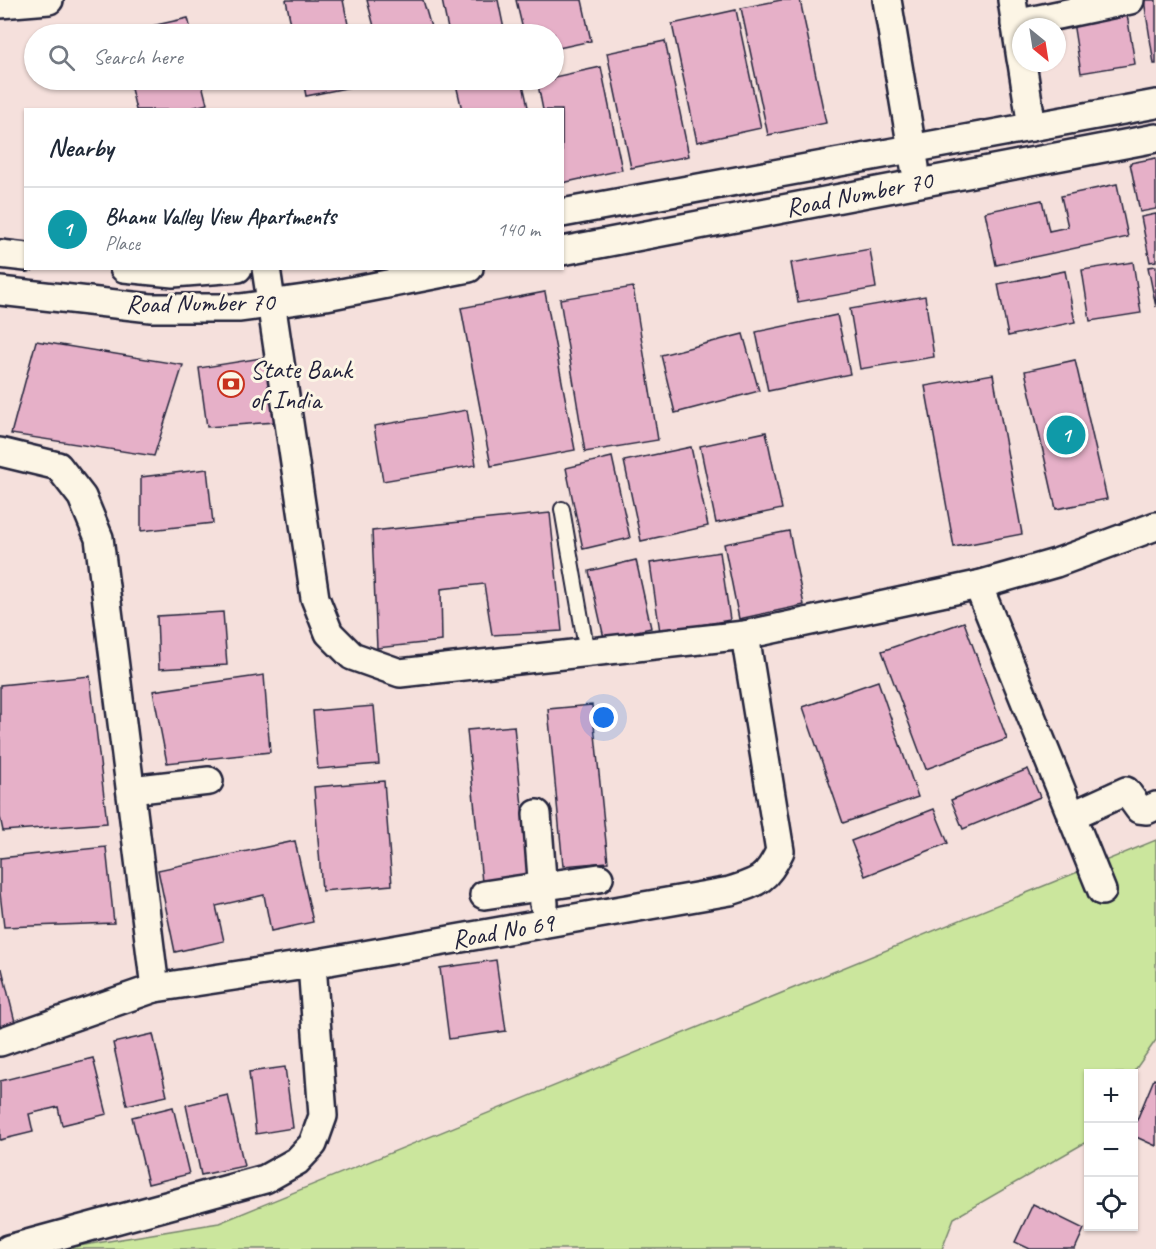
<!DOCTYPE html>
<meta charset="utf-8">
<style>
body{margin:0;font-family:Caveat,sans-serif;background:#f2f2f3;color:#1f2937}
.controls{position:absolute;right:18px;bottom:18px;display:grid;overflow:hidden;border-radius:0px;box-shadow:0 2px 4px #0004}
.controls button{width:54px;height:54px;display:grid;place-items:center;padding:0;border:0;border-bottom:2px solid #e0e1e3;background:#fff;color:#1f2937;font:30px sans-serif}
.compass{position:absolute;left:1012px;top:18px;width:54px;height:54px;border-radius:50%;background:#fff;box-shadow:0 2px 4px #0004;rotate:150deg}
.you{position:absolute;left:604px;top:718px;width:21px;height:21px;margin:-15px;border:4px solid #fff;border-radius:50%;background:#1a73e8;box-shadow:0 0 0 9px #1a73e833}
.badge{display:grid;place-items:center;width:39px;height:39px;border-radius:50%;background:#db2777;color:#fff;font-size:20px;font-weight:700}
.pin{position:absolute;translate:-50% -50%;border:3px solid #fff;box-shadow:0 2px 6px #0006}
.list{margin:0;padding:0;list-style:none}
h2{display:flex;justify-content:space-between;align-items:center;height:78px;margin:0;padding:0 24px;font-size:26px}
h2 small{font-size:20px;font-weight:400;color:#747a83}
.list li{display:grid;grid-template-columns:39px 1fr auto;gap:18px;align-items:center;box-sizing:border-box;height:84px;padding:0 24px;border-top:2px solid #e0e1e3}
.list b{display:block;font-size:22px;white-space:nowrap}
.list p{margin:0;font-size:20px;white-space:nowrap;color:#747a83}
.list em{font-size:20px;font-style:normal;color:#747a83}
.icon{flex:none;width:33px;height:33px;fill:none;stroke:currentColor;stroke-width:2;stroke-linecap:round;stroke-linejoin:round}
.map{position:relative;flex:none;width:1156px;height:1249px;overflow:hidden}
.search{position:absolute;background:#fff;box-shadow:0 2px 4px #0004;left:24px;top:24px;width:540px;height:66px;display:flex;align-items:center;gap:15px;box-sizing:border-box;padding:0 21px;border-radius:33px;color:#747a83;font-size:22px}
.panel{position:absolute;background:#fff;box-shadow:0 2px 4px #0004;left:24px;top:108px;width:540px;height:162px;border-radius:0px}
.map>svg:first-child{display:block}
.green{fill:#cbe69d;stroke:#76846c;stroke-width:1.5}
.building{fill:#e6b0c8;stroke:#22223b;stroke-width:1.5}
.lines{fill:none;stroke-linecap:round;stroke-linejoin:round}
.lane-casing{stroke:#22223b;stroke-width:18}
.street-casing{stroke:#22223b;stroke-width:32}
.lane{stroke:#fcf5e5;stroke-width:14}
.street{stroke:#fcf5e5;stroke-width:27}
.labels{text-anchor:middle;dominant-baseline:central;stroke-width:6;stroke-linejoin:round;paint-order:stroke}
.street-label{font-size:26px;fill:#22223b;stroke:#fcf5e5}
.poi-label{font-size:26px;fill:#22223b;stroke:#fcf5e5;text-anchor:start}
</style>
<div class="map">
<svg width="1156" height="1249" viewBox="0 0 1156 1249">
<rect width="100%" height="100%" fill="#f5e0dc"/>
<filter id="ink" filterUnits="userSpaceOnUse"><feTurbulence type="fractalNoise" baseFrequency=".0167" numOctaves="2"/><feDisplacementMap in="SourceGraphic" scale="12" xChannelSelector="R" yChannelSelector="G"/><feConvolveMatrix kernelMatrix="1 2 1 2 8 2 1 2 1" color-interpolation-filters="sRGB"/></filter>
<g filter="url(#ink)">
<polygon class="green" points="1156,840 1156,1040 1133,1073 1088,1074 1088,1141 954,1218 942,1249 60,1249 219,1223"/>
<g class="building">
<polygon points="286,0 343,0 350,34 293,34"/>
<polygon points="367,0 423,0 433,34 376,34"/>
<polygon points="442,0 498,0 505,34 449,34"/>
<polygon points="516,0 582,0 591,41 554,49 554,34 524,34"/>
<polygon points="781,0 800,0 826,123 768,135 741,8"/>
<polygon points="1144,0 1156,0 1156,64 1154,64"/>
<polygon points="1126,8 1135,64 1081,73 1072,16"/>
<polygon points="736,10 761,128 697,142 672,24"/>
<polygon points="188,18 192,34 120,34 120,33"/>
<polygon points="665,41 689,156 631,168 607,53"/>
<polygon points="601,67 622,170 562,183 562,110 543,110 537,80 554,80 554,77"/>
<polygon points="129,80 201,80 207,104 183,110 136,110"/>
<polygon points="303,80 360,80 361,85 306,96"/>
<polygon points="455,80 522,80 528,107 518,110 462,110"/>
<polygon points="1156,158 1156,209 1140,212 1130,163"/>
<polygon points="1117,184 1128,237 996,265 985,212 1042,200 1049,231 1068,227 1061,196"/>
<polygon points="1156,214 1156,261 1150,262 1141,217"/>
<polygon points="870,249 876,288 798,302 791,263"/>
<polygon points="1133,262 1141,313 1090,321 1082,270"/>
<polygon points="1156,266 1156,307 1148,267"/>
<polygon points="1065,271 1075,322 1008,336 998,284"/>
<polygon points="633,287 658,440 585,452 560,299"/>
<polygon points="545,292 575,450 491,466 461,308"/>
<polygon points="925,296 934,357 860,369 850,309"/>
<polygon points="837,315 850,374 768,391 756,332"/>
<polygon points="743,334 759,391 675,413 661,355"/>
<polygon points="36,341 183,365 154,456 11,434"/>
<polygon points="267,357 276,422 207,427 199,368"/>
<polygon points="1075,360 1107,499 1056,509 1025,371"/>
<polygon points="993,374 1022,534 954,547 925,386"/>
<polygon points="467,410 476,465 383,481 374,426"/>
<polygon points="766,432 782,509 716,523 700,446"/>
<polygon points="691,447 708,526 641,541 624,461"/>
<polygon points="612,457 630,538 583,549 566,468"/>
<polygon points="207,469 213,523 141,531 141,477"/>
<polygon points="550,513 562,631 492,635 484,584 441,589 442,641 377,648 372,531"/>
<polygon points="789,531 804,605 739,619 724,544"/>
<polygon points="720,552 730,620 660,632 650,563"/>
<polygon points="636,560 651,628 604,638 589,571"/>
<polygon points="223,612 227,665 159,669 157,616"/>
<polygon points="964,622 1007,739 926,769 882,651"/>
<polygon points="264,675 270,752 167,763 153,691"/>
<polygon points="90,676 107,823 3,831 0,817 0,685"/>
<polygon points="878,681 918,797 843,823 803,707"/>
<polygon points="592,705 608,862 563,866 548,709"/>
<polygon points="374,706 379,764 318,769 313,711"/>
<polygon points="514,726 529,877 482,882 467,730"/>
<polygon points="1028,769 1040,797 963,829 951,800"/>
<polygon points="384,781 392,885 322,891 314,787"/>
<polygon points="934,809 948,843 865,876 851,841"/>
<polygon points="295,841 313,922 271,931 264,895 216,906 224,941 175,952 158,870"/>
<polygon points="106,847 114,923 4,927 0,893 0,858"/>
<polygon points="496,960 506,1031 449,1039 440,968"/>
<polygon points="0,969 2,969 16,1026 0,1029"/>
<polygon points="153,1034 167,1096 127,1105 113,1043"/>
<polygon points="93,1058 107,1114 62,1125 58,1107 29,1114 33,1132 0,1140 0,1081"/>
<polygon points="285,1067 293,1128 256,1134 249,1072"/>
<polygon points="1154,1079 1156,1080 1156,1146 1134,1136 1134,1127"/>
<polygon points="228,1095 244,1166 201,1175 186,1105"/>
<polygon points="173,1107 189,1174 148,1184 132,1117"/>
<polygon points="1033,1204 1084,1229 1075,1249 1030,1249 1015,1242"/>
</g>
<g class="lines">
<defs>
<polyline id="lane" points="562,509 587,653"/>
<g id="street">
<polyline points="887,0 915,167"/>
<polyline points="1012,0 1021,59"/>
<polyline points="0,4 49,0"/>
<polyline points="1015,24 1130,0"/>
<polyline points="1022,63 1032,127"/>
<polyline points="562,213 1156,104"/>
<polyline points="562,251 1156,138"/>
<polyline points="0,254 26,257"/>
<polyline points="124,268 173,273 238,268"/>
<polyline points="266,268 315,598 329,633 352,656 400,673 745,635 978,585 1056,563 1156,526"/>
<polyline points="0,291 151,308 240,308 326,296 469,268"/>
<polyline points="0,452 58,466 82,497 99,538 155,988"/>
<polyline points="978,585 1102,891"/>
<polyline points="131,790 209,781"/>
<polyline points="537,814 544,904"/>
<polyline points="1071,816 1126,791 1139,809 1147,810 1156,806"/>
<polyline points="484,895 599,878"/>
<path d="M0 1042 155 988 312 964 730 891C759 882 767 879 780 851L745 635"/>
<polyline points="9,1249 265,1179 297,1161 313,1144 323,1116 312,964"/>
</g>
</defs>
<use href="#lane" class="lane-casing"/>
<use href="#street" class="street-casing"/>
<use href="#lane" class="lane"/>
<use href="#street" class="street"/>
</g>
</g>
<defs>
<symbol id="bank-ring" viewBox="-11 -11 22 22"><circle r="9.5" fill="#fcf5e5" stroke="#c8321e" stroke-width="1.5"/><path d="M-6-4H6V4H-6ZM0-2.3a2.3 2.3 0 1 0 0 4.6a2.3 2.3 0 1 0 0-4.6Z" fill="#c8321e"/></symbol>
</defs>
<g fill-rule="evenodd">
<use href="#bank-ring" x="216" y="369" width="30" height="30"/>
</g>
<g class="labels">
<g class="street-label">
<text transform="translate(859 194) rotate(-11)">Road Number 70</text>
<text transform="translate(200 303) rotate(-1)">Road Number 70</text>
<text transform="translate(503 931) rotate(-10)">Road No 69</text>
</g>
<g class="poi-label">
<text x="250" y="369">State Bank<tspan x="250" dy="30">of India</tspan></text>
</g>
</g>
</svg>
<div class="controls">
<button>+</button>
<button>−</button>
<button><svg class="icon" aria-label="locate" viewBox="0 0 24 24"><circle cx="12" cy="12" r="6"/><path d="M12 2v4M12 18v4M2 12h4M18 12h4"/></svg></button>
</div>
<svg class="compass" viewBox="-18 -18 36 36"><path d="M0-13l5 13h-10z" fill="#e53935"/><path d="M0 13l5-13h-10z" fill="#747a83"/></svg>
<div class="you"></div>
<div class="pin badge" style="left:1066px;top:435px;background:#0f9aa8">1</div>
<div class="search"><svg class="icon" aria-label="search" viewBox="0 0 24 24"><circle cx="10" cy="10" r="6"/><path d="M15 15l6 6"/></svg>Search here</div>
<section class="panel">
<h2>Nearby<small></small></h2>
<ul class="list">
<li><span class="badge" style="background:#0f9aa8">1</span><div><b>Bhanu Valley View Apartments</b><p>Place</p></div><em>140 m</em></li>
</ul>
</section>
</div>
